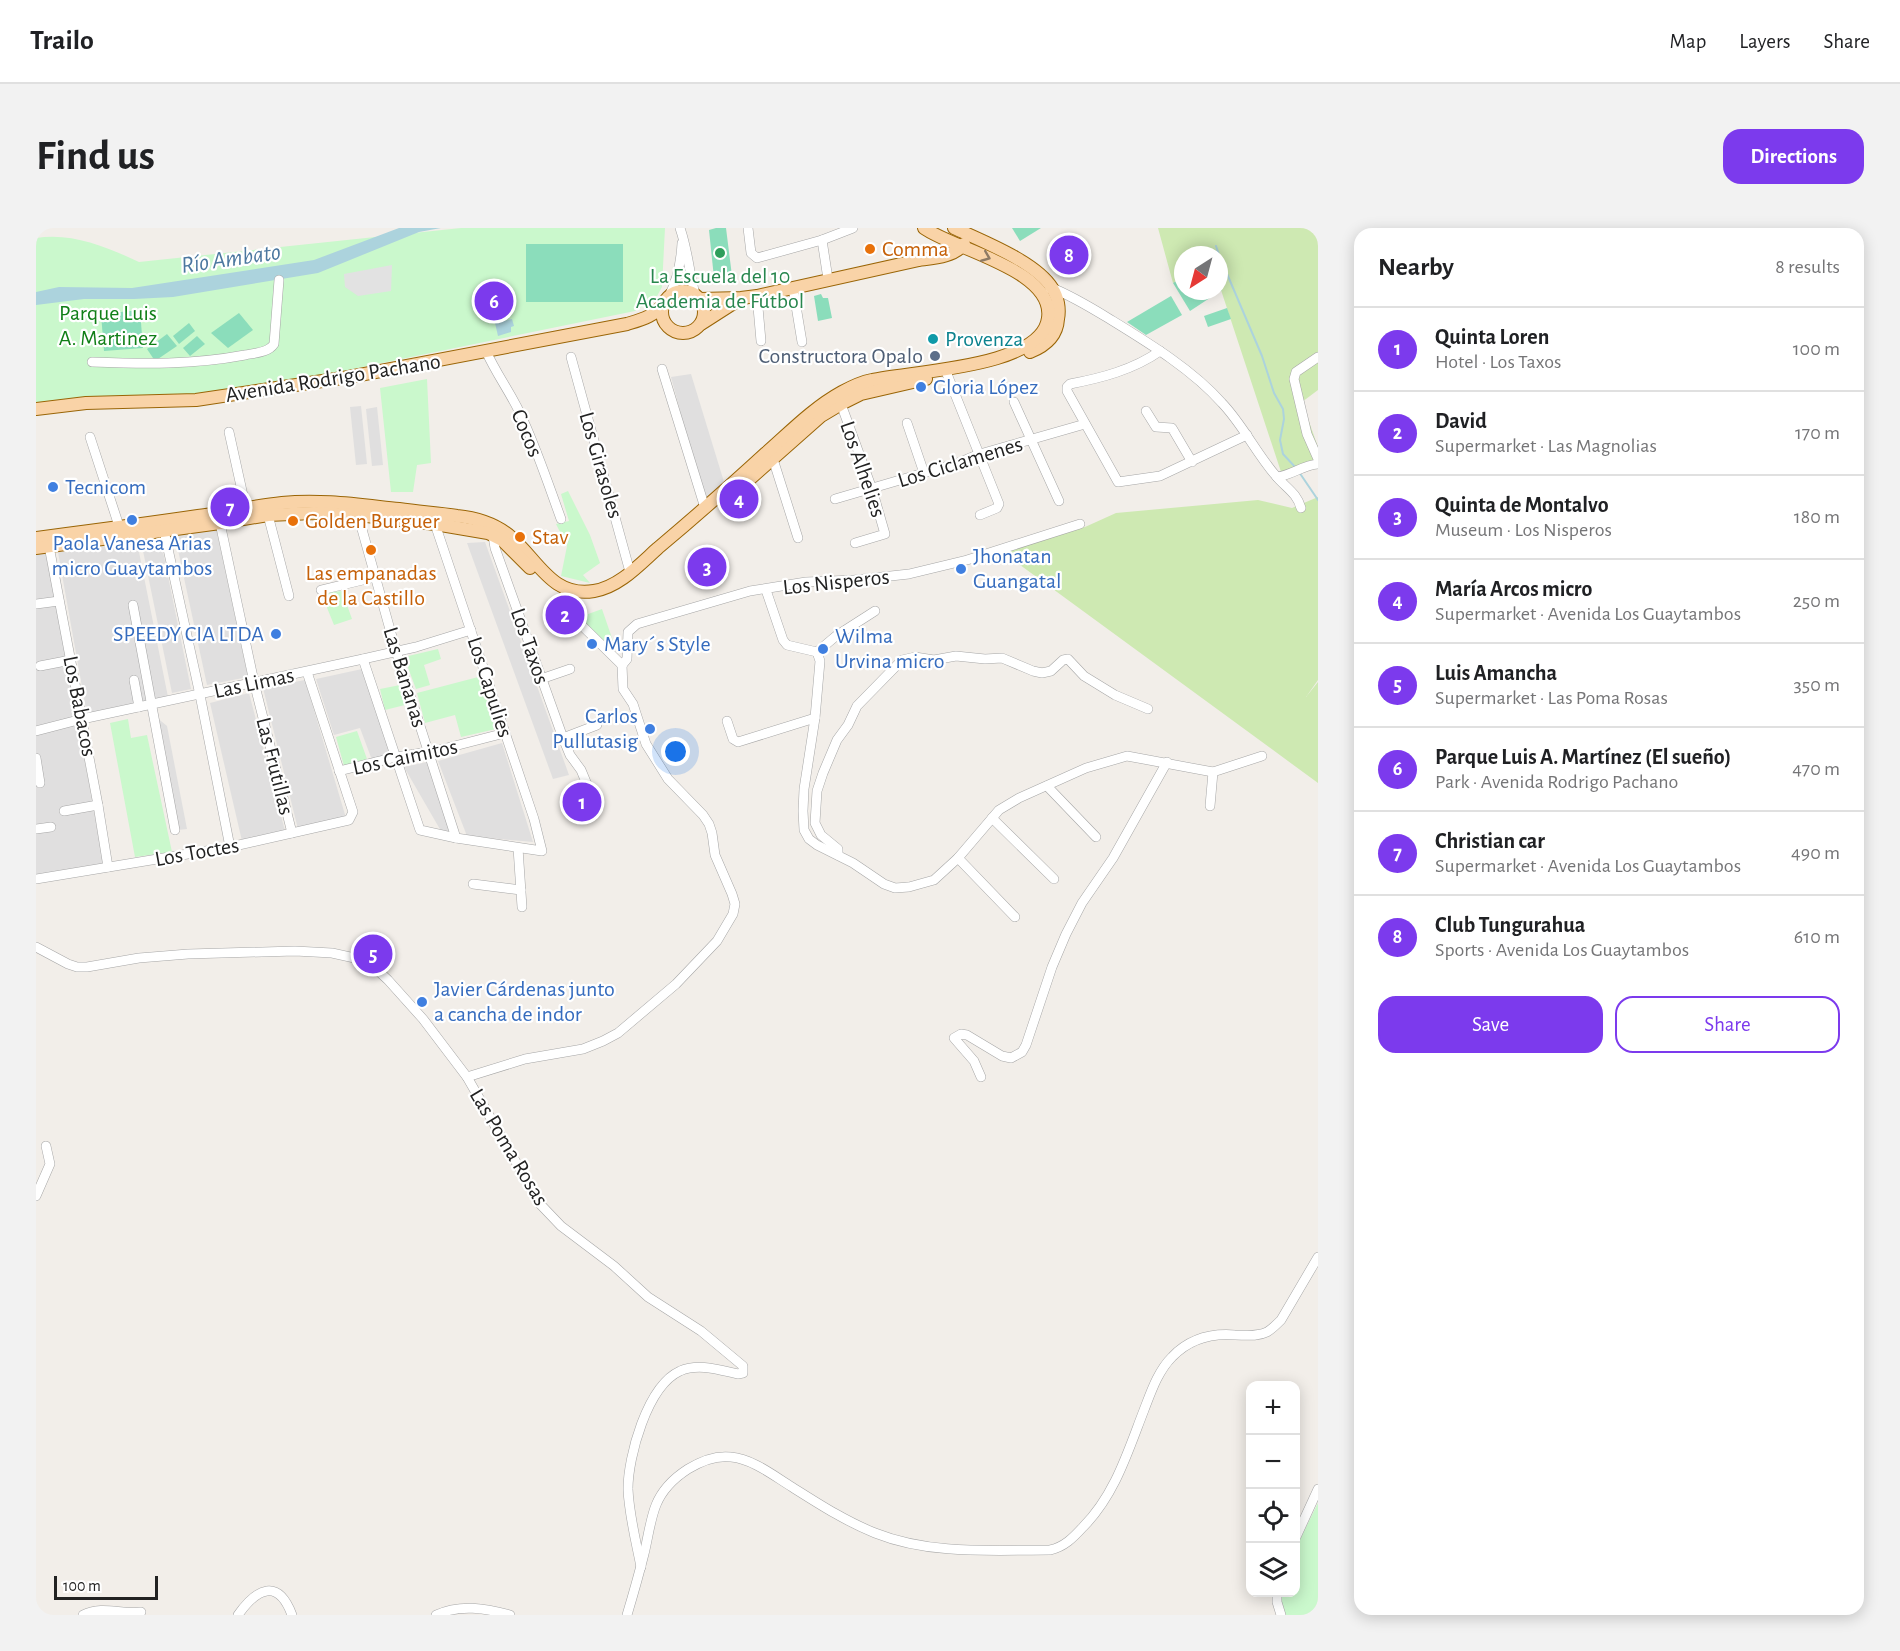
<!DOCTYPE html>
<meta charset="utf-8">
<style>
body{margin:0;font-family:"Alegreya Sans",sans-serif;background:#f2f2f2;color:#202124}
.controls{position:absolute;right:18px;bottom:18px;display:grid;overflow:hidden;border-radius:12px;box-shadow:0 3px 15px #0003}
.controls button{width:54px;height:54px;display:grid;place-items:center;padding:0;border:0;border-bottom:2px solid #e0e0e0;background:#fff;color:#202124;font:30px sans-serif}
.compass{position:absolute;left:1138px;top:18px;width:54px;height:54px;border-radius:50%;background:#fff;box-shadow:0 3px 15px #0003;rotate:216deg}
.scale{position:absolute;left:18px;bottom:15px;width:104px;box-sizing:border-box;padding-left:6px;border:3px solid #222;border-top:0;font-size:16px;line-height:21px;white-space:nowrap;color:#222;-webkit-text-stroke:4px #fff;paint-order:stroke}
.you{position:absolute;left:640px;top:524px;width:21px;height:21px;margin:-15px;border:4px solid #fff;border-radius:50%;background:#1a73e8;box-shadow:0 0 0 9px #1a73e833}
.badge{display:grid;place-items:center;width:39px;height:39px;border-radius:50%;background:#7c3aed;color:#fff;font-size:20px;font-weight:700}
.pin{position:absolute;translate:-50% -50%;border:3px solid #fff;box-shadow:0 2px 6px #0006}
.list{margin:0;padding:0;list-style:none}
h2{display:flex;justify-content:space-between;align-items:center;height:78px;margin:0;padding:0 24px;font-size:26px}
h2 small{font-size:20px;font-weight:400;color:#757577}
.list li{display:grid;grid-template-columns:39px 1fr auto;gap:18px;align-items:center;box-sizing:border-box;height:84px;padding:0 24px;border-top:2px solid #e0e0e0}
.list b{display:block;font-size:22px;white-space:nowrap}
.list p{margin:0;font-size:20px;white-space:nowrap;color:#757577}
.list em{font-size:20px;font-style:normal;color:#757577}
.actions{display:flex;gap:12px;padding:18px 24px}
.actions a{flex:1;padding:14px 0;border:2px solid #7c3aed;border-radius:18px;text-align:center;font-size:21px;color:#7c3aed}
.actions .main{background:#7c3aed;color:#fff}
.icon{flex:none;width:33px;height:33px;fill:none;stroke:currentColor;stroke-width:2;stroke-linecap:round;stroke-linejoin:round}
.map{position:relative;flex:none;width:1282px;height:1387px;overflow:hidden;border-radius:18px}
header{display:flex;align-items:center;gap:36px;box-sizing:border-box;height:84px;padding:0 30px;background:#fff;border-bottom:2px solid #e0e0e0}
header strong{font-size:28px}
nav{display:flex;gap:33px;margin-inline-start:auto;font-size:21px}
.intro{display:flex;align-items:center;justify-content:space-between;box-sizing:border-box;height:144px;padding:0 36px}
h1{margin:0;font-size:42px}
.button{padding:15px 27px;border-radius:18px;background:#7c3aed;color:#fff;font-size:21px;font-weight:700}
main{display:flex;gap:36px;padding:0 36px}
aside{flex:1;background:#fff;border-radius:18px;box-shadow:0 3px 15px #0003}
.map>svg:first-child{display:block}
.residential{fill:#e0dfdf}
.grass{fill:#cee9b2}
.park{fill:#caf8cc}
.pitch{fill:#8bddbb}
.parking{fill:#e2e2e2}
.water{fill:#acd3dd}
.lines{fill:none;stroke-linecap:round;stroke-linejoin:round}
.stream{stroke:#acd3dd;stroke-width:2}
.minor-casing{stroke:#a6a6a6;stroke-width:10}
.major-casing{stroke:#9a6506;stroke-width:14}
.minor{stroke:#fff;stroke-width:9}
.major{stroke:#f9d3a7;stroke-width:12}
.oneway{stroke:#8e7a64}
.food-dot{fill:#e8710a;stroke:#fff;stroke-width:2}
.leisure-dot{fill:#2e9e5b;stroke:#fff;stroke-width:2}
.culture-dot{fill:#0f9aa8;stroke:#fff;stroke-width:2}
.service-dot{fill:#5c6f8a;stroke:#fff;stroke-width:2}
.shop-dot{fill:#3f7fe0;stroke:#fff;stroke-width:2}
.labels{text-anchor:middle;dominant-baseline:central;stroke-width:4.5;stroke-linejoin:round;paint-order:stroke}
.food-label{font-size:22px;fill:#c56008;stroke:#fff;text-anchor:start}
.leisure-label{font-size:22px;fill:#27864d;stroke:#fff}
.park-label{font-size:22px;fill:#107f17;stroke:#fff}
.culture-label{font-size:22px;fill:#0d838f;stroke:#fff;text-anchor:start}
.service-label{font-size:22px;fill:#4e5e75;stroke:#fff;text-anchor:end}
.street-label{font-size:22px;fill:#222;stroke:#fff}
.shop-label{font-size:22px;fill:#366cbe;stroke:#fff;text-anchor:start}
.water-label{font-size:24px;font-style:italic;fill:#4b779f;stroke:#fff}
</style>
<header>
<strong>Trailo</strong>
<nav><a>Map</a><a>Layers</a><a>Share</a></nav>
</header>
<div class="intro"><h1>Find us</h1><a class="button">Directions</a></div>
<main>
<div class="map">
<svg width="1282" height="1387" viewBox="0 0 1282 1387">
<rect width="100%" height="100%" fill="#f2eee9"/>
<g class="residential">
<polygon points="655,146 688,254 668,272 635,149"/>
<polygon points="325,178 331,236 320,237 314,179"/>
<polygon points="341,179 347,237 336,238 330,181"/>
<polygon points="180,300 212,449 171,457 139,308"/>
<polygon points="124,309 155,461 136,465 105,313"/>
<polygon points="101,314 132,469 51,487 22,324"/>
<polygon points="449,314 533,547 517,551 431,315"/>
<polygon points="10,322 68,638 0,648 0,325"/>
<polygon points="326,441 356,524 336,532 324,500 298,507 280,451"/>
<polygon points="269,452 310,590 262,601 227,460"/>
<polygon points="213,465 249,603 206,613 174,475"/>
<polygon points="120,489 131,498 151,601 142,602"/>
<polygon points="466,515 497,614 431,608 402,533"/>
<polygon points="391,534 416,604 405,603 368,539"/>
</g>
<g class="grass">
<polygon points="1122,0 1282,0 1282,162 1266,174 1282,219 1282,229 1268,242 1248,253 1183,56 1183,27 1147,27 1147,49 1137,55"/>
<polygon points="1282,269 1282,452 1270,469 1282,454 1282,555 965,323 1049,299 1080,285 1222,272 1256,280"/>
</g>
<g class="park">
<path d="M425 0H629L626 59 620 70 599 83 307 143 164 169 29 171 26 174 0 179V10C36 4 71 19 103 34Z"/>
<polygon points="391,151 395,235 381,237 377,264 355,264 344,160"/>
<polygon points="532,263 554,307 564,335 547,347 554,355 525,348 531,318 520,296 533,293 525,266"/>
<polygon points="306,363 316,391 298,397 285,365"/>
<polygon points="566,381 578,416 570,418 548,396 544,389"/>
<polygon points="402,421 405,431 388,437 394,457 380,461 368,429"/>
<polygon points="446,448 460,501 425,509 419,487 389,495 381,465"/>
<polygon points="364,457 369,477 349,482 344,461"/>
<polygon points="92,491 95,510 111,507 136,624 99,629 74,495"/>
<polygon points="321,503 331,531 308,538 300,509"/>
<polygon points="1282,1275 1282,1387 1249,1387 1244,1372 1245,1365 1260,1364 1260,1319"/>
</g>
<g class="pitch">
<polygon points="680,0 690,0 696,48 678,50 673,2"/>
<polygon points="976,0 1005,0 984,13"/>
<rect x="490" y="16" width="97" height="58"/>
<polygon points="1147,49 1147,63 1183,63 1183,56 1186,62 1154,83 1137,55"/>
<polygon points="785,66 787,70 792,70 796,90 782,93 778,68"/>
<polygon points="1135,68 1146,87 1110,107 1091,94"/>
<polygon points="1191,80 1195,91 1172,99 1168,88"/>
<polygon points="104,82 107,120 68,123 65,86"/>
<polygon points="203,85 217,102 192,120 175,105"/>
<polygon points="153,95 159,103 143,116 137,108"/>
<polygon points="131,106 141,118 119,133 111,121"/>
<polygon points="161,108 169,116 154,128 147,120"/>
</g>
<polygon class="parking" points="356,37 355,63 322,68 309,59 308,46"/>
<g class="water">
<polygon points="363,0 405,0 383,4 282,45 137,69 98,71 48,71 0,77 0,64 23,59 96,60 278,32"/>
<polygon points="476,91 478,98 475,99 475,104 462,108 459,95"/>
</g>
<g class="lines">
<g class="stream">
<polyline points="1180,18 1183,27"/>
<polyline points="1183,27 1226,128 1238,165 1247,181 1248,191 1244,212 1247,226 1260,240"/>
<polyline points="1263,244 1282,272"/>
</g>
<defs>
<g id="minor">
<path d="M644 0C652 23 653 44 659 66"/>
<polyline points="712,0 715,25 721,30 786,12 817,0"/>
<polyline points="786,12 792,51"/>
<polyline points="757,60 766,114"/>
<path d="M1014 61 1016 60C1036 68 1054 79 1072 90 1111 114 1156 141 1186 175 1207 197 1220 225 1240 248 1250 260 1261 265 1265 280"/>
<path d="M633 68C642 51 645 34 646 15"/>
<polyline points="721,68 725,113"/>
<path d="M450 123C461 148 478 169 488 194 502 225 513 258 525 291"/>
<path d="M1124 123C1097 142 1065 150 1034 156L1031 159V163L1082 254 1124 248 1211 207"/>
<polyline points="535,129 594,344"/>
<polyline points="1282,129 1260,144 1258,151 1271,206 1282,231"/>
<path d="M56 134C109 136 156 137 209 127 218 125 232 125 238 116L243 52"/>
<polyline points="626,141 669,280"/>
<polyline points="911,141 911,146 963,276 961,280 944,287"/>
<polyline points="978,174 1023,273"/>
<polyline points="805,176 836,261 849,306 819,315"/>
<polyline points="1110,183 1120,199 1136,200 1156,234"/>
<polyline points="871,195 888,245"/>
<polyline points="193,204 210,281"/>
<polyline points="54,209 83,298"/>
<polyline points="737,231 762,310"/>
<path d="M1241 249C1256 247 1267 237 1282 236"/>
<polyline points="799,271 922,235 944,226 1049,196"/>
<polyline points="232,287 253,368"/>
<polyline points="322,287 360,423 420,610"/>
<polyline points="184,295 218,454 256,605"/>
<polyline points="127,298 164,467 194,619"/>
<polyline points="461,304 457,308 459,320 527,510 534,527 545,542 555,566"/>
<polyline points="13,318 62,577 72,639"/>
<polyline points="285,362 339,349"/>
<polyline points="531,362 526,373 529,381 586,437"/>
<polyline points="730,362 747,412 751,417 781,424"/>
<polyline points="0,376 23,373"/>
<polyline points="97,377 139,602"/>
<polyline points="781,424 784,433 779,490 768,561 767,583 768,602 773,611 781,617 817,635 848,656 859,660 873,659 898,652 922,630 963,582 983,570 1050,540 1091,528 1177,544 1226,528"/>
<polyline points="781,424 800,408 839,383"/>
<polyline points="327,431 384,602 420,610 506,623 498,591 399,296"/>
<polyline points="586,437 591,431 592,404 601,396 714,363 770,354 818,352 873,346 931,332 1044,296"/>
<polyline points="4,438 35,432"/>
<polyline points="505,451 534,441"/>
<polyline points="98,452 103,479"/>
<polyline points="691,493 697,511 702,514 779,490"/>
<polyline points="0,503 46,491 327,431 380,419 435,402"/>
<polyline points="527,510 561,497"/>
<polyline points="0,530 4,555"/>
<polyline points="303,543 360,529 399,523 469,505"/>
<polyline points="1011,558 1060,609"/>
<polyline points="1174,578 1177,544"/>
<polyline points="28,583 62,577"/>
<polyline points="956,590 1018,651"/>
<polyline points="0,601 15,599"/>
<polyline points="482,620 486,679"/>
<polyline points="802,627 802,621 785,607 779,595 781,563 787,545 801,512 812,497 821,478 866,432 879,429 898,432 920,428 949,431 966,430 997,443 1006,445 1015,443 1027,432 1032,431 1048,448 1079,467 1112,481"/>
<polyline points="922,630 979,689"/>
<polyline points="0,651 194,619 313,592 317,584 271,444"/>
<polyline points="437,656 485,662"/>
<path d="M0 719 32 736 41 739H51L103 730 152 726 259 723 296 725 323 731 338 739 352 752 387 791 431 849 504 976 525 998 578 1038 612 1069 665 1103 707 1138V1145L702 1146C683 1142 663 1135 644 1143 611 1158 592 1229 592 1261 593 1287 600 1313 605 1339"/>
<polyline points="431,849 489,831 547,821 567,813 582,805 640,756 681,713 697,686 699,676 696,666 679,627 676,605 673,596 667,587 632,551 610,516 597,476 587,461 586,437"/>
<polyline points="945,849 938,833 918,810 925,806 931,807 966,828 975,830 986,824 990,817 1016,739 1030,706 1046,675 1077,630 1131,534"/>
<polyline points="0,968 14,936 10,918"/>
<polyline points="1260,1309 1282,1261"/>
<polyline points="1241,1364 1241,1374 1245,1387"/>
<path d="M47 1387C67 1377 85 1387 105 1384"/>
<path d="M202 1387C221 1360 242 1350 256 1387"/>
<path d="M400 1387C424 1376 449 1380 474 1387"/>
<path d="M591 1387C597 1367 603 1346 608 1326 612 1310 614 1292 620 1277 626 1262 638 1250 652 1241 665 1233 679 1227 695 1229 717 1231 738 1248 756 1259 783 1276 809 1293 839 1305 894 1327 956 1322 1014 1322 1028 1319 1037 1310 1047 1299 1079 1267 1092 1223 1108 1182 1115 1164 1122 1143 1136 1129 1153 1111 1175 1105 1199 1107 1209 1107 1221 1109 1231 1104 1236 1101 1240 1097 1245 1092L1282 1029"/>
</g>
<g id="major">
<path d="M918 0C946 13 1000 34 1016 60 1022 69 1024 81 1022 91 1021 108 1009 118 994 124"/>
<circle cx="647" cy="84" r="21"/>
<path d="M664 71 705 70 721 68 883 32C898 30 918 29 928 16"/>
<polyline points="665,96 704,71"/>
<path d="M0 181 50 175 160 172 313 149 591 96C604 92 620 88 628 75"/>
<polyline points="689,273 785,188 805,176 825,166 890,151"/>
<path d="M0 310C54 303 108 296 162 288 190 284 218 278 246 275 285 271 324 277 363 281 382 284 402 285 421 288 441 290 460 296 475 309 502 332 516 370 558 363 583 359 603 337 622 320 659 289 694 258 730 225 754 204 777 180 806 164 815 159 826 154 836 152 875 143 1006 140 1012 90 1019 42 919 22 888 0"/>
<polyline points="0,320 184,295 232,287 278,285 322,287 399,296 452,305 466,312 494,340"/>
</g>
</defs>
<use href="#minor" class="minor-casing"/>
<use href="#major" class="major-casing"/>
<use href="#minor" class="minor"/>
<use href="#major" class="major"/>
</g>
<defs><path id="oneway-chevron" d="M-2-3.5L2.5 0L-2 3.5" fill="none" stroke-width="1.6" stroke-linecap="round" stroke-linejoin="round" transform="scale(1.5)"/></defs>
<use class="oneway" href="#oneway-chevron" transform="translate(950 29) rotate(22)"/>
<g class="food-dot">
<circle cx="834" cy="21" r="6"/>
<circle cx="257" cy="293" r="6"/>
<circle cx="484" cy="309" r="6"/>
<circle cx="335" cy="322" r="6"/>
</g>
<circle class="leisure-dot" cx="684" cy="25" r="6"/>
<circle class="culture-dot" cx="897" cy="111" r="6"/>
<circle class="service-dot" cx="899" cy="128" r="6"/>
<g class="shop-dot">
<circle cx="885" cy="159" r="6"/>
<circle cx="17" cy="259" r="6"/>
<circle cx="96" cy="292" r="6"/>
<circle cx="925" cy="341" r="6"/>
<circle cx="240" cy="406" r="6"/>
<circle cx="556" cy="416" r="6"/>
<circle cx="787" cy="421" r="6"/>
<circle cx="614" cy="501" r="6"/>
<circle cx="386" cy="774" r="6"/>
</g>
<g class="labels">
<g class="food-label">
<text x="846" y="21">Comma</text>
<text x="269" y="293">Golden Burguer</text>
<text x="496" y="309">Stav</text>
<text x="335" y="345" text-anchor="middle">Las empanadas<tspan x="335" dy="25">de la Castillo</tspan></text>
</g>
<g class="leisure-label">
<text x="684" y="48">La Escuela del 10<tspan x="684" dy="25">Academia de Fútbol</tspan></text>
</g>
<g class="park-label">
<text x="72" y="85">Parque Luis<tspan x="72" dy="25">A. Martinez</tspan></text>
</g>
<g class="culture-label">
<text x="909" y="111">Provenza</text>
</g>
<g class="service-label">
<text x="887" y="128">Constructora Opalo</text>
</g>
<g class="street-label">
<text transform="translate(297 150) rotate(-9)">Avenida Rodrigo Pachano</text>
<text transform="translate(491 205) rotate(67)">Cocos</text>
<text transform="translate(924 234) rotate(-17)">Los Ciclamenes</text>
<text transform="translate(565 237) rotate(74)">Los Girasoles</text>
<text transform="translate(827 241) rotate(71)">Los Alhelies</text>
<text transform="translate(800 354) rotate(-6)">Los Nisperos</text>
<text transform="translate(494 418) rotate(71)">Los Taxos</text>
<text transform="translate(369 449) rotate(73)">Las Bananas</text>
<text transform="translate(218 455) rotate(-12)">Las Limas</text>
<text transform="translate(454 459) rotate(72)">Los Capulies</text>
<text transform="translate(44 478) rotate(79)">Los Babacos</text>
<text transform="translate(369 529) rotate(-12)">Los Caimitos</text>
<text transform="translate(239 538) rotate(76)">Las Frutillas</text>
<text transform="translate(161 624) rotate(-10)">Los Toctes</text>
<text transform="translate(473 919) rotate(59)">Las Poma Rosas</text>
</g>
<g class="shop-label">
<text x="897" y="159">Gloria López</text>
<text x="29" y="259">Tecnicom</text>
<text x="96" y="315" text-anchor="middle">Paola Vanesa Arias<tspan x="96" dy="25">micro Guaytambos</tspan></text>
<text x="937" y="328">Jhonatan<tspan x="937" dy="25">Guangatal</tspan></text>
<text x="228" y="406" text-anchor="end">SPEEDY CIA LTDA</text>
<text x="799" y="408">Wilma<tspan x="799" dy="25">Urvina micro</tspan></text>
<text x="568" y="416">Mary´s Style</text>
<text x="602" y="488" text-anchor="end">Carlos<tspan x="602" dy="25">Pullutasig</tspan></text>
<text x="398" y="761">Javier Cárdenas junto<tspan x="398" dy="25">a cancha de indor</tspan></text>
</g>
<g class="water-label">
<text transform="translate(195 31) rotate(-8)">Río Ambato</text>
</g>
</g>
</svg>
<div class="controls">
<button>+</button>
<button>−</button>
<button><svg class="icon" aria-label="locate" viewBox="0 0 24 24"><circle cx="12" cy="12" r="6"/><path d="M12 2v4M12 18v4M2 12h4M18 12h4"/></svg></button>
<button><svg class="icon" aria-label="layers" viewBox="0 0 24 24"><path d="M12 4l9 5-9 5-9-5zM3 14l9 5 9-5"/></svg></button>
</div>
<svg class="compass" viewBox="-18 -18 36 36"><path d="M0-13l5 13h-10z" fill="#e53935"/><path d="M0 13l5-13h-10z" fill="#757577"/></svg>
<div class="scale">100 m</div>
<div class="you"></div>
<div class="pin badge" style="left:546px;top:574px">1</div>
<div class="pin badge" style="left:529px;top:387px">2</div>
<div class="pin badge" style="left:671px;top:339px">3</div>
<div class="pin badge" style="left:703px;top:271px">4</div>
<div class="pin badge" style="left:337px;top:726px">5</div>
<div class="pin badge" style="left:458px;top:73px">6</div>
<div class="pin badge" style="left:194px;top:279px">7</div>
<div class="pin badge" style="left:1033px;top:27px">8</div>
</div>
<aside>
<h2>Nearby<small>8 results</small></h2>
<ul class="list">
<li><span class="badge">1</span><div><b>Quinta Loren</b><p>Hotel · Los Taxos</p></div><em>100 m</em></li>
<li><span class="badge">2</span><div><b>David</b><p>Supermarket · Las Magnolias</p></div><em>170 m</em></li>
<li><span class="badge">3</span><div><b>Quinta de Montalvo</b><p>Museum · Los Nisperos</p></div><em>180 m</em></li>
<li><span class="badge">4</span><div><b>María Arcos micro</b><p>Supermarket · Avenida Los Guaytambos</p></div><em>250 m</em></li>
<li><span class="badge">5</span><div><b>Luis Amancha</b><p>Supermarket · Las Poma Rosas</p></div><em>350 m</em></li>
<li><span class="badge">6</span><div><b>Parque Luis A. Martínez (El sueño)</b><p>Park · Avenida Rodrigo Pachano</p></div><em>470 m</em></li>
<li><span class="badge">7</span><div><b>Christian car</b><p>Supermarket · Avenida Los Guaytambos</p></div><em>490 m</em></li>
<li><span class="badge">8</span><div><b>Club Tungurahua</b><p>Sports · Avenida Los Guaytambos</p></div><em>610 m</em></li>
</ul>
<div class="actions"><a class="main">Save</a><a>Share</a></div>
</aside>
</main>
